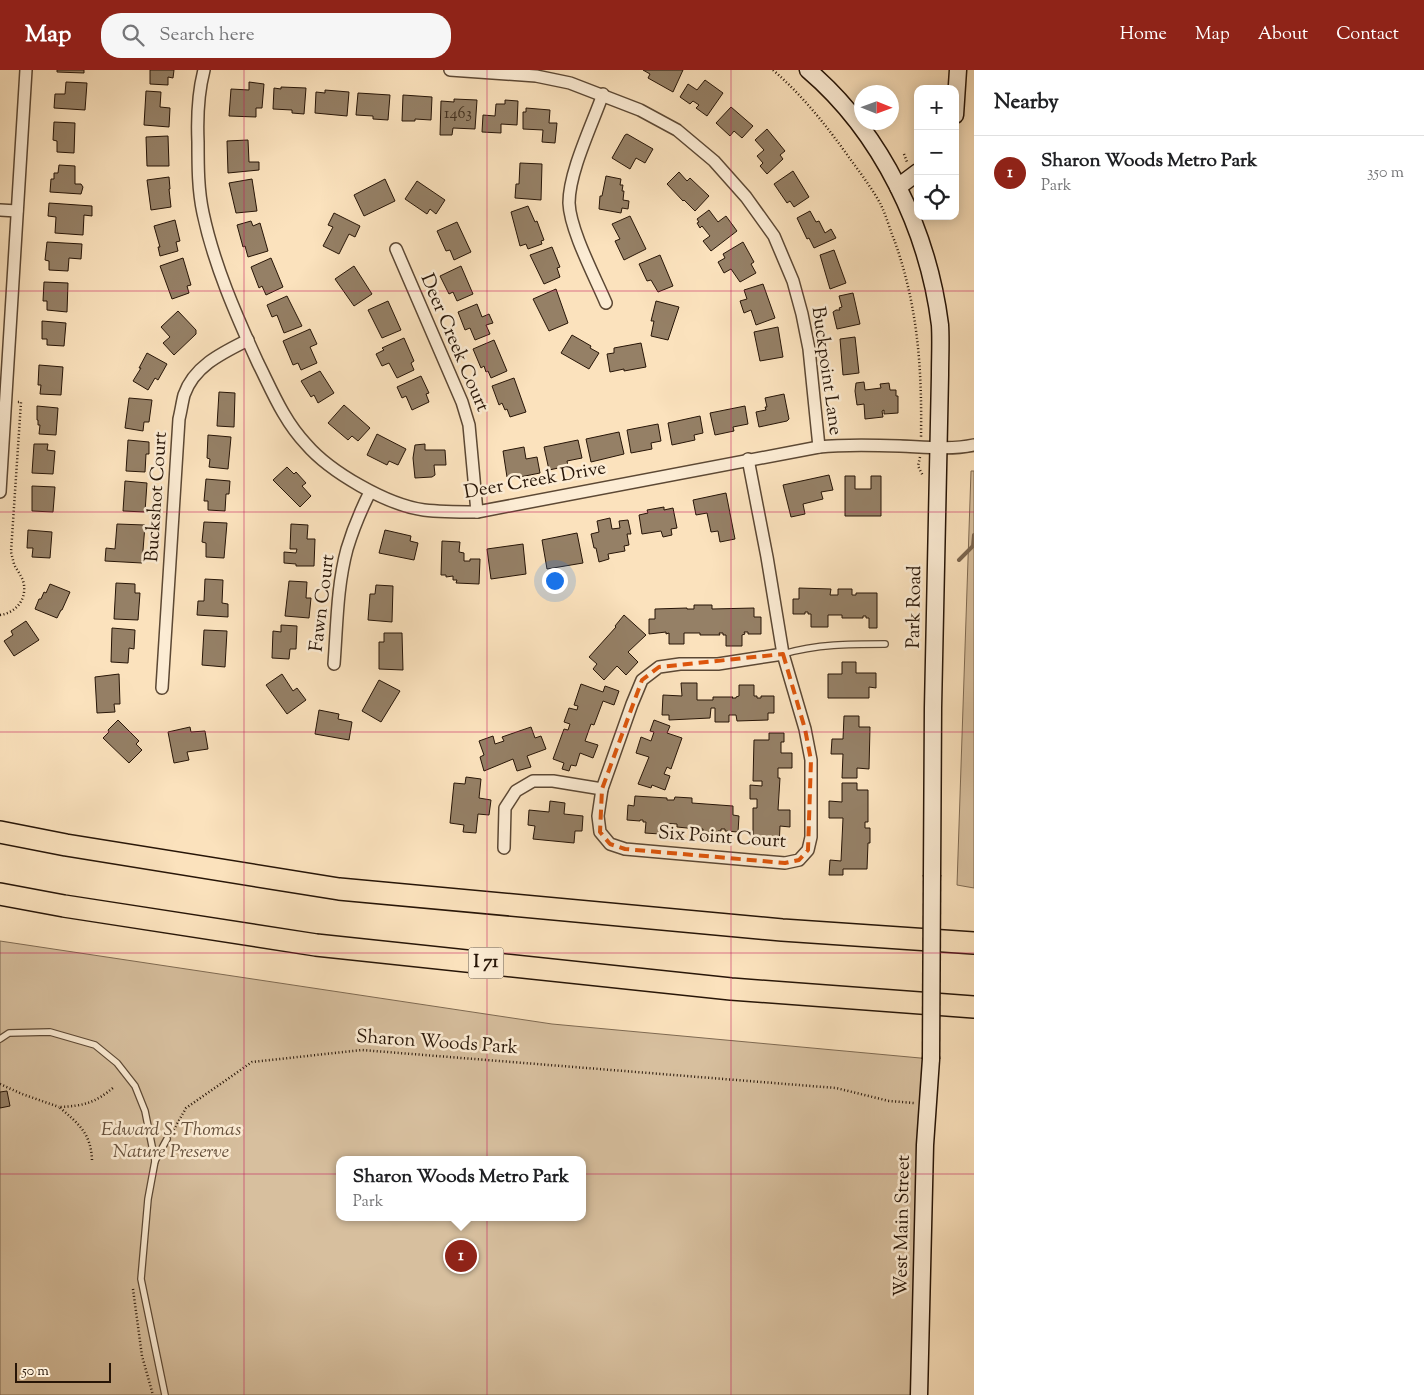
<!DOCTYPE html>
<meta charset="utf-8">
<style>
body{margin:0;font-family:"Sorts Mill Goudy",serif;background:#f6f6f6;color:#202124}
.controls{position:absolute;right:15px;top:15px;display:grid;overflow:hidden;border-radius:10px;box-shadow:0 2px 12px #0003}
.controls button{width:45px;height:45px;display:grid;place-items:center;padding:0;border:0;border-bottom:1px solid #e0e0e0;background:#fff;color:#202124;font:25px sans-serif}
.compass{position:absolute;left:854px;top:15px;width:45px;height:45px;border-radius:50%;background:#fff;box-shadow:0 2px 12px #0003;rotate:91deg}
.scale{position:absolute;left:15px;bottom:12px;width:96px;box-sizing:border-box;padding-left:5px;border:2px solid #271507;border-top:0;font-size:14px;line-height:18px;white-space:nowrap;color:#271507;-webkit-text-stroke:4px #fcecd4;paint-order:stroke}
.you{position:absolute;left:554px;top:510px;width:18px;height:18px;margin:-12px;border:4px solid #fff;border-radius:50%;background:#1a73e8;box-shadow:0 0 0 8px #1a73e833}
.badge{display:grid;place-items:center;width:32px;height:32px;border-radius:50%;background:#8f2418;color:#fff;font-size:16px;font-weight:700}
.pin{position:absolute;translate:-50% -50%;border:2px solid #fff;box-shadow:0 1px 5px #0006}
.popup{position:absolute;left:336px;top:1086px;width:250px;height:65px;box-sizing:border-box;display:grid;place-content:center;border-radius:10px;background:#fff;filter:drop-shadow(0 1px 4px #0005);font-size:16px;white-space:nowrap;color:#757577}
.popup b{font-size:19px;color:#202124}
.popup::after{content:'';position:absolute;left:50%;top:100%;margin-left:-10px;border:10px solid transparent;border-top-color:#fff}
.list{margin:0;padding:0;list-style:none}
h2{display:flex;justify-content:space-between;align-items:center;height:65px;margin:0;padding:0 20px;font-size:21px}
h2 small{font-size:16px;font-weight:400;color:#757577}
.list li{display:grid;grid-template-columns:32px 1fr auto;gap:15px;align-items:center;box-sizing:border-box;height:75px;padding:0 20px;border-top:1px solid #e0e0e0}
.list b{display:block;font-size:19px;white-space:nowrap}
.list p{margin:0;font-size:16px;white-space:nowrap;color:#757577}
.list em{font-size:16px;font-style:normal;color:#757577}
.icon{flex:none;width:28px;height:28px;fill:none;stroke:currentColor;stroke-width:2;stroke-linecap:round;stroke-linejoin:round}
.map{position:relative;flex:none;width:974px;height:1325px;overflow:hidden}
header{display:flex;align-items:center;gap:30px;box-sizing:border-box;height:70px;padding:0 25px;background:#8f2418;color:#fff}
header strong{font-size:24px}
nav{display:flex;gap:28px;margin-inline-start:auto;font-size:18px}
.search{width:350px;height:45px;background:#f6f6f6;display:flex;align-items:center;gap:12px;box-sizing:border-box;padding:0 18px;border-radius:20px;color:#757577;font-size:19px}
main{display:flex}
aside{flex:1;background:#fff}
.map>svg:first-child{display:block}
.green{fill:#d7bf9e;stroke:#7f6a52;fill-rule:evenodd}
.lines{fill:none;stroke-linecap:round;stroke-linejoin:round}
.stream{stroke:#7b664f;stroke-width:4}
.building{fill:#958066;stroke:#271507}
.lane-casing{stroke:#5c4834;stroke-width:8}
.street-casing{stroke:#5c4834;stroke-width:14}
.secondary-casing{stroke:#271507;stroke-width:19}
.highway-casing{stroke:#271507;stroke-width:24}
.path{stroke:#271507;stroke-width:2.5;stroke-dasharray:1 2.5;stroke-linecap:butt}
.lane{stroke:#fcecd4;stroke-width:5.5}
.street{stroke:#fcecd4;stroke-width:11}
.secondary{stroke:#fcecd4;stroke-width:16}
.highway{stroke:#fbe2bd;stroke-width:21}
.secondary-bridge-casing{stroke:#271507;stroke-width:19;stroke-linecap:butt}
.secondary-bridge{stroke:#fcecd4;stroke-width:16}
.marked{fill:none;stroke:#de560c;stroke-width:4;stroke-dasharray:10 6;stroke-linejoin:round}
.grid{fill:none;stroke:#c2185b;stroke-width:1;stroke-opacity:0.55}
.labels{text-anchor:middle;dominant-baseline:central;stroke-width:5;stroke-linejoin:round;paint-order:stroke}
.number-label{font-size:16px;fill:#42301f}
.shield{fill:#fcecd4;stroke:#675644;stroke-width:1}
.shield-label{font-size:18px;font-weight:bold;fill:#271507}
.street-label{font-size:19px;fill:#271507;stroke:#fcecd4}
.park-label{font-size:19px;font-style:italic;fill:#65503c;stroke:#fcecd4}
</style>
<header>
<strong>Map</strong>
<div class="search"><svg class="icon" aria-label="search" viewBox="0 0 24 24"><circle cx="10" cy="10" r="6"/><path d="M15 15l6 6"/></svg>Search here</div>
<nav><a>Home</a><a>Map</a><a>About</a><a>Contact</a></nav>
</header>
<main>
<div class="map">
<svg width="974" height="1325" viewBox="0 0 974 1325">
<rect width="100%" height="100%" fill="#fbe2bd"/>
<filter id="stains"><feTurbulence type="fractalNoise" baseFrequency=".004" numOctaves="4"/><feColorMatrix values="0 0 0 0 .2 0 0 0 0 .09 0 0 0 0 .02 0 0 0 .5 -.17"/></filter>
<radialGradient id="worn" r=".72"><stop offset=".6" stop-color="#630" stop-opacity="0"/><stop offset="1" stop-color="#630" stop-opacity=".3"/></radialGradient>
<g class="green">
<polygon points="971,401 974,401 974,818 957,815"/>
<path d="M0 871 552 954 931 989 919 1325H0ZM340 1090H582V1147H340Z"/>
</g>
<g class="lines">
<polyline class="stream" points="959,490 973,476 974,465"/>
</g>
<g class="building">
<polygon points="57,0 84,0 84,3 57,2"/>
<polygon points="150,0 174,0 173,8 168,7 168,15 150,14"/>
<polygon points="643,0 683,0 673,22 648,8 650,4"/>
<polygon points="705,10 723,23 707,46 696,38 699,35 693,31 690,34 680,27 688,14 697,20"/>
<polygon points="66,12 87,13 85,40 54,38 55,24 65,24"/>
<polygon points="249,12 264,14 262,38 256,38 256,47 229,46 231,19 249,20"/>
<polygon points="281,17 306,18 304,44 292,43 292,40 273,39 274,18 281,19"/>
<polygon points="325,20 349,22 347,46 315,43 316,22 325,23"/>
<polygon points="146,21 161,22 160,37 170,38 169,57 144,55"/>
<polygon points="358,23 390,25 388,50 373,49 373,46 356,45"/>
<polygon points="403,25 432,27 431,50 415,49 415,51 402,51"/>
<polygon points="454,29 477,30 475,59 453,58 452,65 440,65 441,31 454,32"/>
<polygon points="505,30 518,31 517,55 501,54 501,63 482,62 483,45 495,46 496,34 505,34"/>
<polygon points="731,37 753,56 742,68 734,61 730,66 716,53"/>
<polygon points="526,38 550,40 549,53 557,53 555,73 542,72 543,60 523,59 523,42 526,42"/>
<polygon points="54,52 75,53 74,83 57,82 57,71 53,70"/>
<polygon points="767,59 785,81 780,85 783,89 767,104 760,96 763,93 757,86 764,80 755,70"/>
<polygon points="627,64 653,79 645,93 636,88 630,99 612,88 625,65"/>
<polygon points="168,66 169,96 147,96 146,67"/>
<polygon points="248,70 249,92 259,92 259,100 228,103 227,71"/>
<polygon points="520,93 542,94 541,130 515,128 516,114 519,114"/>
<polygon points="59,95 75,96 75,114 81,114 83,117 81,124 50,122 51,109 54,109 54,103 58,103"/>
<polygon points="793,101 809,127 794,137 790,131 787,133 774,114"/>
<polygon points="679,102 687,111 690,108 709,126 695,141 684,130 683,131 667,114"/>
<polygon points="606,106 621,109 620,115 623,115 622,121 624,121 623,130 629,131 628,139 622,138 621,143 599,139 600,126 602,126"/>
<polygon points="169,107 170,119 169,119 171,137 151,140 147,110"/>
<polygon points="252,109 257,141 236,143 229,113"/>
<polygon points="385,109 395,131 364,146 354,125"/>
<polygon points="417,111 445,130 436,144 430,139 427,144 405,129"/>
<polygon points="49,133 92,136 92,146 84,145 83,165 55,163 56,147 48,146"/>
<polygon points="528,136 535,152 537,151 544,170 541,171 542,174 528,179 526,174 520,176 511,142"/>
<polygon points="709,140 718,152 726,146 737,161 711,181 703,171 710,166 702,156 700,158 697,153 699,152 697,149"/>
<polygon points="810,141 816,152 819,151 825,163 831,159 836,168 814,178 809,168 807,169 797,148"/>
<polygon points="334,143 360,156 355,167 349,164 339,184 323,176 333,157 328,155"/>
<polygon points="630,146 646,179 624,190 615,171 620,169 612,154"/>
<polygon points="175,150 180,171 176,172 178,181 160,186 158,177 160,177 154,156"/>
<polygon points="251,151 253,156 260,153 268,181 248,187 245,176 243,177 237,155"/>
<polygon points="457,152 471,182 454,190 450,180 446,181 437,161"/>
<polygon points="47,172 82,174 81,189 69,188 68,201 49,200 49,191 45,190"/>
<polygon points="743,172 754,192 751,194 756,203 740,212 731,199 724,203 718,192 725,188 723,184"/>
<polygon points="552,177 560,197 557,198 560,207 544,214 530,185"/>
<polygon points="834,180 846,213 830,219 820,185"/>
<polygon points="660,185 673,216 658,222 651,210 647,211 639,194"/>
<polygon points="183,188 191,215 187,216 189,223 172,229 160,196"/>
<polygon points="271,188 283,217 266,225 262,216 259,218 251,197"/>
<polygon points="354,196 372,224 354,236 335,209"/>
<polygon points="461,196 473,224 457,231 453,222 449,224 440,206"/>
<polygon points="44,212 68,213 67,242 47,240 47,231 43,231"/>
<polygon points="763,214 775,248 756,255 751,240 744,243 740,231 747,229 744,220"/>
<polygon points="556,219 568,253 549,261 533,229"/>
<polygon points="853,223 860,254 837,259 833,242 836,240 840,240 839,238 842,237 839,226"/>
<polygon points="287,226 302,256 284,263 277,245 272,247 267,235"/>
<polygon points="388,231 401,260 382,268 368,240"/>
<polygon points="656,231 679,237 668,270 651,266 654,251 651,251"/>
<polygon points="477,234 482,247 489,244 493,253 486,255 490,264 475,270 470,258 465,260 458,242"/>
<polygon points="178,241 196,260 196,264 174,285 163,273 170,267 161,257"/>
<polygon points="42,251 66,253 64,276 47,275 47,269 42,269"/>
<polygon points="778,257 783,287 760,291 754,262"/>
<polygon points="310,259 317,274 310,277 317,293 301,300 298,293 293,295 283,271"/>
<polygon points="572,265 591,276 590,278 599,283 589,299 561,283"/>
<polygon points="855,267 859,303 843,305 840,269"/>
<polygon points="404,268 414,291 411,293 414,300 397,308 389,293 382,296 376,284 384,280 382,278"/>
<polygon points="494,270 507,301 491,308 488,301 486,302 484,296 481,298 473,279"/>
<polygon points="641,273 646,297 624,301 624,299 610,302 607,284 614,283 614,278"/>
<polygon points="147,283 167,294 158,310 155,308 148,320 133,311 141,298 139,298"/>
<polygon points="39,295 63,297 61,325 40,324 41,315 38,315"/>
<polygon points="320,301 334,323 318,333 314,325 311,327 301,311"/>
<polygon points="421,306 429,323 426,324 429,332 412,340 406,326 402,328 397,317"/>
<polygon points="514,308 526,342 510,347 507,339 505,340 502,333 499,335 492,316"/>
<polygon points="864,312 865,320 881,318 880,314 889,313 890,320 896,320 896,326 898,326 898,343 884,344 884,340 882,341 883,347 865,349 864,334 857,335 855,321 856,313"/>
<polygon points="219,322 235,323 234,357 217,356"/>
<polygon points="784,324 789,349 787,351 759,357 756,342 766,340 765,337 767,337 765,328"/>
<polygon points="129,328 152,330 149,352 144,352 143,361 125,358"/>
<polygon points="344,335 370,358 358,371 352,366 348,370 328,353"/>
<polygon points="37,336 58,338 56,365 39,364 40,355 38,355 38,350 37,350"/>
<polygon points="745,336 748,354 733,357 734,361 715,365 710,343"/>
<polygon points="700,346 703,363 694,365 695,370 672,375 668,353"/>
<polygon points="658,354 661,371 651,373 652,379 631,383 627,360"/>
<polygon points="619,362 624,384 591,392 586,369"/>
<polygon points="377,364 406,379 398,395 389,391 387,395 367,385"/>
<polygon points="208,365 231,367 228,399 209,397 210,389 207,388"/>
<polygon points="128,370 149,372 149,384 146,384 145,402 126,401"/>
<polygon points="578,370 582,388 567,391 568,396 549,400 544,377"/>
<polygon points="34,374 48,374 47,380 55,381 53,404 32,403"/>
<polygon points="425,374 425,380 445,380 446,395 434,395 435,405 432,407 415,408 413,388 415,375"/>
<polygon points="524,377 526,389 537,387 540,403 510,409 507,407 503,381"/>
<polygon points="287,397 294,404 296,402 306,413 302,416 311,426 300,437 273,410"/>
<polygon points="829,405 833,420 821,422 823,429 803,434 805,444 791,447 783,415"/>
<polygon points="845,406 855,406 855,419 871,419 871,406 881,406 881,446 845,446"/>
<polygon points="206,409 230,411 229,424 226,424 225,441 208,440 208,431 204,431"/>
<polygon points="125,411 147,413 145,442 123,441"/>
<polygon points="32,416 55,417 53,442 32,441"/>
<polygon points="726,423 735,469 720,472 718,461 711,462 707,443 696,445 693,430"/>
<polygon points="664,437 664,440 673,438 677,458 671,459 672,465 663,467 661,461 642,464 639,445 648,443 647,440"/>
<polygon points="610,448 612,459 620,458 619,451 628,450 631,464 627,464 629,475 624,476 625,481 608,484 609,489 599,492 596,478 594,478 591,464 599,462 597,451"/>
<polygon points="204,452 227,453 224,488 206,487 206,473 202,472"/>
<polygon points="117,454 145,455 142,493 105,491 106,478 115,479"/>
<polygon points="291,454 308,455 307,469 315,469 314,496 296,496 296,494 284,493 284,482 296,483 297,479 290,479"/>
<polygon points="28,460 52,462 50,488 32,487 33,478 27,478"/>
<polygon points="385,460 411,466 410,471 418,473 414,490 379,483"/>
<polygon points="577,463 583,493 547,499 542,470"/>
<polygon points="442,471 460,472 459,482 464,483 464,491 470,491 470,489 480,489 479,514 456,513 457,510 453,510 453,506 446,507 446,505 441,505"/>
<polygon points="523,474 526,504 491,509 487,479"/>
<polygon points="205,509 223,510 222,533 228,534 228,547 197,545 198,531 204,531"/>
<polygon points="289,511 307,512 306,528 311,528 309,548 285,546"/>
<polygon points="116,513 135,514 135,523 140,523 138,550 114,549"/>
<polygon points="50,514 70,522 62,540 61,540 57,548 35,539 39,529 41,529 44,522 46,523"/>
<polygon points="376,515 393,516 392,552 368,550 370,524 375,524"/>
<polygon points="799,518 831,519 830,525 838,525 838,519 852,519 852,525 856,525 856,523 877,523 877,558 869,558 869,548 866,548 866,546 863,546 863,548 842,548 842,545 828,545 828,557 811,557 811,544 808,544 808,542 805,542 805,544 793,544 793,529 799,529"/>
<polygon points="694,535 712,535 712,539 754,538 754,547 761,547 761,564 748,564 748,562 744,562 745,564 742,565 742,576 726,576 726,565 723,565 723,563 719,563 720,565 700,565 700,563 684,563 684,574 669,574 669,563 666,564 666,562 649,564 649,549 655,549 655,539 687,538 687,539 694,539"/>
<polygon points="624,545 646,565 628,582 638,592 626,605 617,596 604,610 593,599 597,594 589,587 616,557 615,556"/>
<polygon points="26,551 39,570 14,586 4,571 13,565 11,561"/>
<polygon points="281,555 297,556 296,579 290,579 289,589 272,588 273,561 281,562"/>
<polygon points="112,558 135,560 134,579 129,578 128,593 111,592"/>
<polygon points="204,560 227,561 225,597 202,595"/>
<polygon points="384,563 402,563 403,600 379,599 379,572 384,572"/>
<polygon points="842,592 856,592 856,603 876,603 876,618 869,617 869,628 828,628 828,604 842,604"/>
<polygon points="119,604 120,634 114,634 115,642 97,643 95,607"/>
<polygon points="282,604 293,621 297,618 306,630 287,644 266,615"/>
<polygon points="379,610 400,621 381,652 362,641"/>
<polygon points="681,613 697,613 697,630 713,630 713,627 733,627 732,628 736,628 736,627 739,626 739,615 754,615 754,626 757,626 757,628 761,628 761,626 774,626 774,643 768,643 768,650 737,651 736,645 729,645 729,652 715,652 715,638 711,638 710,648 669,650 669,645 662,645 663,625 682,626"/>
<polygon points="581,614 603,622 605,616 619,621 614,635 603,631 594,655 591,654 585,671 598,675 593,688 580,683 576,696 571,695 569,701 562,699 564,693 553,689 564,659 568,660 570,654 564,652 569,638 577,640 578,636 574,635"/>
<polygon points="319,640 339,644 338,649 352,652 349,670 315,664"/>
<polygon points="844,646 859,646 859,657 870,657 869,699 857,698 857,708 842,708 843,684 831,684 832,669 843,669"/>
<polygon points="118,650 139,671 136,674 142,680 129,693 103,668 109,662 108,660"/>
<polygon points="654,650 670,656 667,663 682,668 671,699 667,697 664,704 670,706 665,720 652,715 651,718 638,714 649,687 636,683 641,667 651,671 654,662 650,661"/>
<polygon points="190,657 191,662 205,661 208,679 187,682 189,690 174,693 168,662"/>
<polygon points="531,657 535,668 541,666 546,679 527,686 531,697 517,701 513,689 484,701 480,687 484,685 479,671 493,666 495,674 504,671 502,667"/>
<polygon points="769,663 784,663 784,672 781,672 781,683 792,683 792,698 778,698 778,708 780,708 778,740 790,740 790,757 780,756 779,777 763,777 763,770 753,770 753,738 757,738 757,729 750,729 750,715 762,716 762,711 753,711 754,670 769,670"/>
<polygon points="466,707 481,709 479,728 491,730 489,745 478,744 476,763 463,762 464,755 450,753 454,713 465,714"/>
<polygon points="842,713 857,713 857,720 868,720 868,752 865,752 865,758 870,758 870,773 868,773 867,799 843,799 843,805 829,805 830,790 841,791 843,748 829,748 829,731 842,732"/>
<polygon points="635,726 667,728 667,730 674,730 675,727 692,728 692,733 733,736 733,745 739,746 738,762 725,761 725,759 721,759 721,761 718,761 718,772 702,771 703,759 700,759 700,757 697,757 697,759 677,757 677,754 661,753 660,764 645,763 646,752 643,752 643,750 640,750 640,751 627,750 628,735 634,736"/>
<polygon points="550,731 565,733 564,744 583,746 582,761 575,761 574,773 533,769 535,756 528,755 529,740 549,742"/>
<polygon points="7,1021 10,1036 0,1038 0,1022"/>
</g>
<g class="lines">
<defs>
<g id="lane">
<path d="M783 584C817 574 850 574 885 574"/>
<polyline points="0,969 9,963 50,962 95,975 117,993 135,1016 145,1041 155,1091"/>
<polyline points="165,1325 141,1209 148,1129 155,1091 167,1069"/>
</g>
<g id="street">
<path d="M204 0C198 23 197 48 198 72 198 96 198 120 203 143 214 195 236 245 258 293 272 321 284 351 306 374 330 402 387 435 424 440 441 442 459 442 477 442L819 377C846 374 873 375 900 376 925 377 950 380 974 375"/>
<polyline points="450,0 536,6 570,13 640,40 677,60 714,91 746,127 774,166 793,211 802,244 809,279 819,377"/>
<path d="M603 24C592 55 569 102 569 133 570 160 595 207 606 233"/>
<polyline points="0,140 17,141"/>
<polyline points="396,179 462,332 469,355 477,442"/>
<polyline points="748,389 767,487 783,584 805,659 811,690 811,767 808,780 799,790 785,793 625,779 610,774 600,762 598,746 602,719 632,634 642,610 659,597 680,594 718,594 783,584"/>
<polyline points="0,422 26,0"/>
<path d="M334 594C337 555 337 516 347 479 353 459 361 440 370 422"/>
<path d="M162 618 179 349C181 341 182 333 184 325 194 296 222 283 248 270"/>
<polyline points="504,778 505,738 516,721 533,711 553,711 602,719"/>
</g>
<g id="secondary">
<path d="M808 0C882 63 928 160 940 255 941 271 940 288 940 305L933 638 932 805"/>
<polyline points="955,45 958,0"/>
<polyline points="898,117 918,102"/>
<polyline points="919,1325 925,1075 931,989"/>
</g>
<g id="highway">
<polyline points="0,762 66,775 339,819 782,860 974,873"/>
<polyline points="0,824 64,836 316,875 731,919 974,937"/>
</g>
</defs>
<use href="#lane" class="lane-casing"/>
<use href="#street" class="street-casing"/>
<use href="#secondary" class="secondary-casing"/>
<use href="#highway" class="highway-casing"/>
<g class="path">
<path d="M773 0C802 25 826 55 848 86 859 101 871 117 880 133 886 145 890 160 895 172 918 238 922 298 921 367"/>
<polyline points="904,84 907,92"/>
<polyline points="920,387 918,396 923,406"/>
<path d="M0 545C15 543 26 531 24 515 23 507 17 501 14 494 13 490 12 486 11 482L21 332H17"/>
<polyline points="0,1014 22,1024 59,1037"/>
<polyline points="172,1063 186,1038 252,992 362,980 836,1018 889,1031 914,1033"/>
<path d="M92 1090C91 1063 78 1053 59 1037 84 1036 95 1033 114 1017"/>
<polyline points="133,1219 142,1286 153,1325"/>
</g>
<use href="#lane" class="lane"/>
<use href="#street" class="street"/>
<use href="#secondary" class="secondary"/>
<use href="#highway" class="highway"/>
<defs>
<polyline id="secondary-bridge" points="931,989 932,805"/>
</defs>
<use href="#secondary-bridge" class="secondary-bridge-casing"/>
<use href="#secondary-bridge" class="secondary-bridge"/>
</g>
<path class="marked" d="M783 584 805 659 811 690 808 780 799 790 785 793 625 779 610 774 600 762 602 719 642 610 659 597Z"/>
<path class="grid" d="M244 0V1325M487 0V1325M731 0V1325M0 221H974M0 442H974M0 662H974M0 883H974M0 1104H974"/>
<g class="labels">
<g class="number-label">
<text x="458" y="44">1463</text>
</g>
<rect class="shield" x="468.5" y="877.5" width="35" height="31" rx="4"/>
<g class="shield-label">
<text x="486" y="893">I 71</text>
</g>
<g class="street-label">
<text transform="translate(454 273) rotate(67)">Deer Creek Court</text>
<text transform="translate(826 301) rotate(82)">Buckpoint Lane</text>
<text transform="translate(535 411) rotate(-10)">Deer Creek Drive</text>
<text transform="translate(157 427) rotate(-86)">Buckshot Court</text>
<text transform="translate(323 533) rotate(-83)">Fawn Court</text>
<text transform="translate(915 537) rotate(-89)">Park Road</text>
<text transform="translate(722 768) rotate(4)">Six Point Court</text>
<text transform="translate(437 973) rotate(4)">Sharon Woods Park</text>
<text transform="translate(903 1156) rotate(-89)">West Main Street</text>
</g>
<g class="park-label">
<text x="171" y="1060">Edward S. Thomas<tspan x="171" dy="22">Nature Preserve</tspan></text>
</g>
</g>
<rect width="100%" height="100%" filter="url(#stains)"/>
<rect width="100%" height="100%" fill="url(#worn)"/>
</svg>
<div class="controls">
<button>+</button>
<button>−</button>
<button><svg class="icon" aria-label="locate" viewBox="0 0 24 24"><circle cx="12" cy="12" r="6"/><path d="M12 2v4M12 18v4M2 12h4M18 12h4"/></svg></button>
</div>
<svg class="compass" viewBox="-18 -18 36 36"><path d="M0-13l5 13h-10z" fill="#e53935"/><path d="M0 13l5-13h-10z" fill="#757577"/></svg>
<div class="scale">50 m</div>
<div class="you"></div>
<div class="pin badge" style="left:461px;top:1186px">1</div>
<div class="popup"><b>Sharon Woods Metro Park</b>Park</div>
</div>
<aside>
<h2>Nearby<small></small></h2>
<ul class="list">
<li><span class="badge">1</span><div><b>Sharon Woods Metro Park</b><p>Park</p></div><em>350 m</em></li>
</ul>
</aside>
</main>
